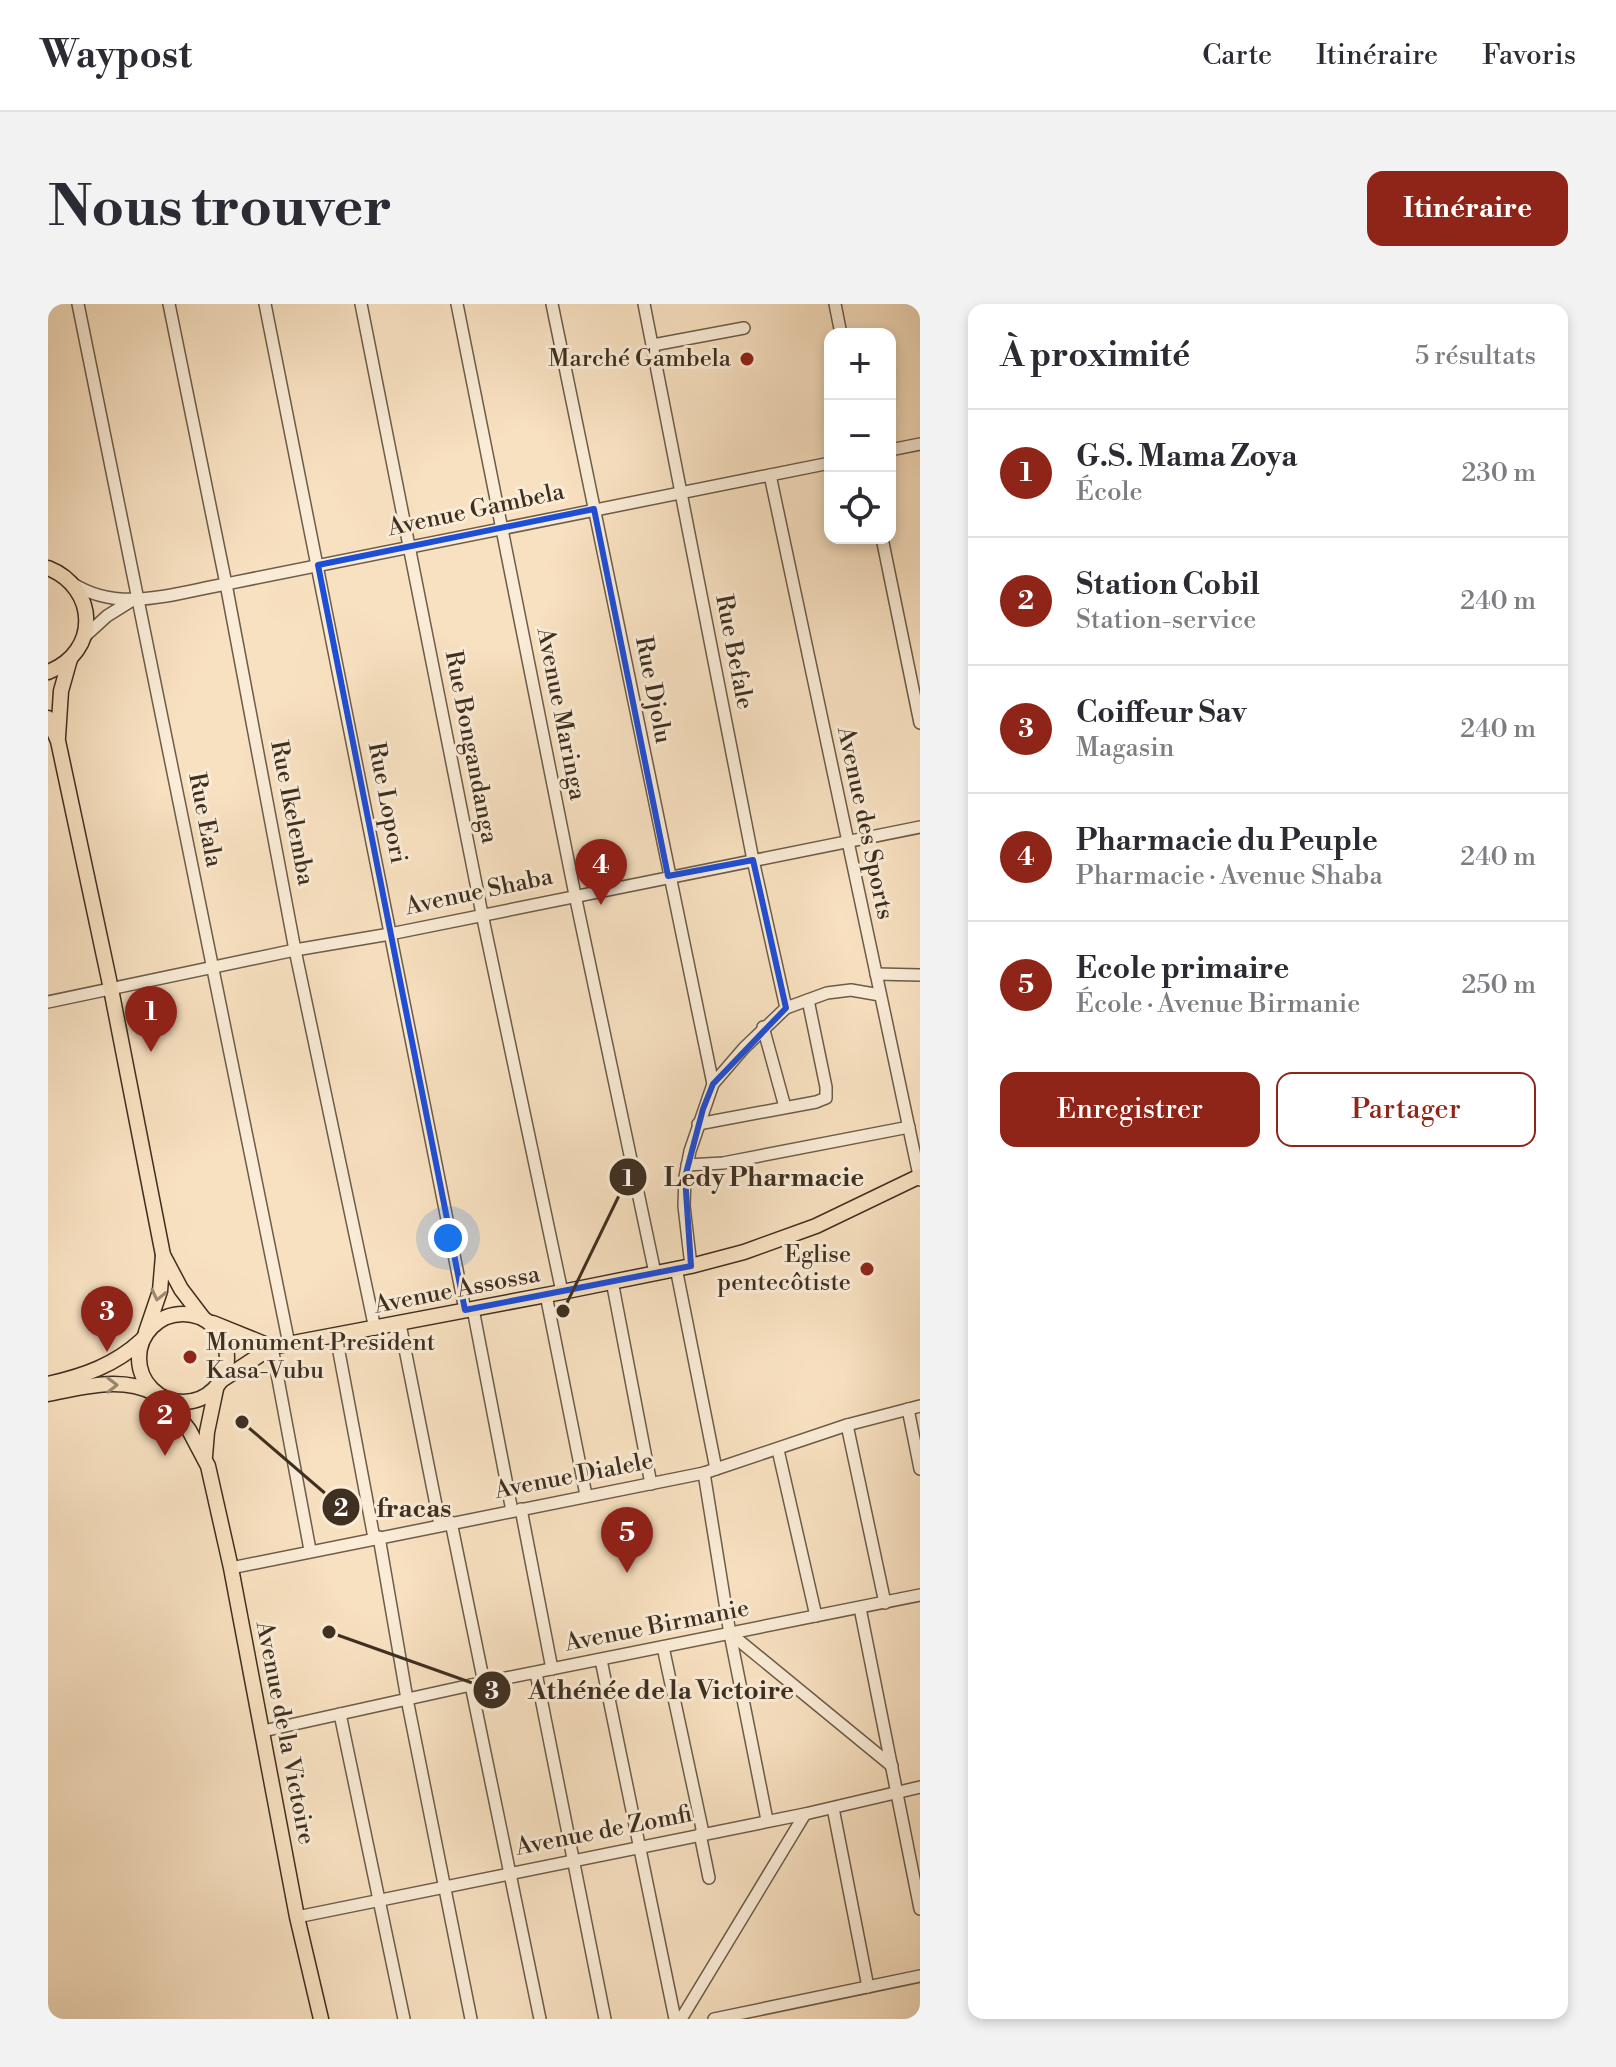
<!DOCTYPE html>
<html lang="fr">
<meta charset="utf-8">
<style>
body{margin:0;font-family:"Libre Bodoni",serif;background:#f2f2f3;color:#2b2b33}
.controls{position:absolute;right:24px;top:24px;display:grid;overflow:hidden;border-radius:16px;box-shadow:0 4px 12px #0003}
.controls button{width:72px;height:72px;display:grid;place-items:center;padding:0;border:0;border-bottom:2px solid #e1e1e2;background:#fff;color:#2b2b33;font:40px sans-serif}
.you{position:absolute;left:400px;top:934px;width:28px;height:28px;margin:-20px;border:6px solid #fff;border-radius:50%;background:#1a73e8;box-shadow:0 0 0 12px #1a73e833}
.badge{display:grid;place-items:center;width:52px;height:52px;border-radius:50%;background:#8f2418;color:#fff;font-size:26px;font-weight:700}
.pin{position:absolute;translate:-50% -66px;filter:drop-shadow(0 2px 4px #0008)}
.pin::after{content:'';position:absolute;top:42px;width:28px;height:24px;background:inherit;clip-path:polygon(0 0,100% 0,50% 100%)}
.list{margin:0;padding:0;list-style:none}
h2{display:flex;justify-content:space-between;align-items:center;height:104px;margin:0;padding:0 32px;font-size:34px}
h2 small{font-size:26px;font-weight:400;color:#7c7c81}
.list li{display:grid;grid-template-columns:52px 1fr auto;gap:24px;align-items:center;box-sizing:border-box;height:128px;padding:0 32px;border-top:2px solid #e1e1e2}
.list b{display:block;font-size:30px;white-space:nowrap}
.list p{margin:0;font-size:26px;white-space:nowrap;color:#7c7c81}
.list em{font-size:26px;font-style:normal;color:#7c7c81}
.actions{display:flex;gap:16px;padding:24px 32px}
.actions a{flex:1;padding:18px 0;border:2px solid #8f2418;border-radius:16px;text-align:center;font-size:28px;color:#8f2418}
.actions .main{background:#8f2418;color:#fff}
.icon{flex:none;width:44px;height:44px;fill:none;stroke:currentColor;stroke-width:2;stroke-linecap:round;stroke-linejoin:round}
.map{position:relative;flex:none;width:872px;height:1715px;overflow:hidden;border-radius:16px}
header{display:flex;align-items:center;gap:48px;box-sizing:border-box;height:112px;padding:0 40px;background:#fff;border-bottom:2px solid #e1e1e2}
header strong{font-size:38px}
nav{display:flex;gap:44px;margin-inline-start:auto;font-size:28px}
.intro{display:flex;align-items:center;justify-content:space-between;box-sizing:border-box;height:192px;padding:0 48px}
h1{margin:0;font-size:56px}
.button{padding:20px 36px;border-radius:16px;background:#8f2418;color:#fff;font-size:28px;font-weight:700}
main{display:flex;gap:48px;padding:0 48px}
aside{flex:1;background:#fff;border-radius:16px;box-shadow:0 4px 12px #0003}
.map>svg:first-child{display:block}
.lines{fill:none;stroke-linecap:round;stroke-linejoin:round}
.minor-casing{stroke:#6c5c49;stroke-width:14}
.major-casing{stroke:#3e2f21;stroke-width:17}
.minor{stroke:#faecd7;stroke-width:11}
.major{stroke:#f8e1c1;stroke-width:14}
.oneway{stroke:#9b8871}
.marked{fill:none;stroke:#1d4ed8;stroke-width:6;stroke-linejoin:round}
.poi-dot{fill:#8f2418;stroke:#faecd7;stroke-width:3}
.labels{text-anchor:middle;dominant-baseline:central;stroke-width:6;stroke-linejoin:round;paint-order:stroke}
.poi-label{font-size:24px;fill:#3e2f21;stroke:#faecd7;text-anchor:end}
.street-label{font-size:24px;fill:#3e2f21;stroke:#faecd7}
.leader{fill:none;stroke:#3e2f21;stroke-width:3}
.callout-dot{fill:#3e2f21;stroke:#faecd7;stroke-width:3}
.mark-label{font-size:24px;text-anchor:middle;font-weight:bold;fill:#fff}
.callout-label{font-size:26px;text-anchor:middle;font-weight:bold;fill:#3e2f21;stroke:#faecd7;stroke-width:6;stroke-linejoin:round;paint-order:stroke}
</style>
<header>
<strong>Waypost</strong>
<nav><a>Carte</a><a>Itinéraire</a><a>Favoris</a></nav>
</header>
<div class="intro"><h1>Nous trouver</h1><a class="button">Itinéraire</a></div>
<main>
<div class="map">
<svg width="872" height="1715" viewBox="0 0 872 1715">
<rect width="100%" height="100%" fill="#f8e1c1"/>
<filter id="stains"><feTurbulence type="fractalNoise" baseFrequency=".0025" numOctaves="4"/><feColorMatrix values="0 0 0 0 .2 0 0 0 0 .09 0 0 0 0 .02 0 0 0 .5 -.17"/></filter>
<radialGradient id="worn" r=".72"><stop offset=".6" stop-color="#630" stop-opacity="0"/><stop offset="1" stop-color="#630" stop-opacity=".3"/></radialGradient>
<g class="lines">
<defs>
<g id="minor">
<polyline points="30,0 241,1040"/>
<polyline points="121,0 178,280 247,646 327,1025"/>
<polyline points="217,0 417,1006"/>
<polyline points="313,0 434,610 514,988"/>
<polyline points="409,0 527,591 607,969"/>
<polyline points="504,0 665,780"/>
<polyline points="596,0 705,556 738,704"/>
<polyline points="787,0 793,30"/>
<polyline points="605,41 696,24"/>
<polyline points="842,146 872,140"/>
<polyline points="722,171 872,876"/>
<polyline points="834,234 872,419"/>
<path d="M24 279C71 310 127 289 178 280L782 159"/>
<polyline points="36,333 59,312 83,297"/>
<polyline points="828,670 872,671"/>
<polyline points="0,698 247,646 342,630 872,523"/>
<polyline points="715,723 737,803"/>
<polyline points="650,820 768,798 778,794 778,783 760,696"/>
<polyline points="639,861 675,859 861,823"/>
<polyline points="643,962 636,902 637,873 642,847 665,780 696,744 738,704 779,689 803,686 832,691"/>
<polyline points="628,964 668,1165"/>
<polyline points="564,977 603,1180"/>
<polyline points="498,991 538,1191"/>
<polyline points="425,1005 464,1207"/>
<polyline points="352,1020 392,1221"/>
<polyline points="288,1032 326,1234"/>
<polyline points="224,1043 262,1246"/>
<polyline points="860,1105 872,1165"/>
<polyline points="799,1121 837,1299"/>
<polyline points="730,1146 768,1312"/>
<polyline points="656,1169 682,1330 719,1516"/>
<polyline points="473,1205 504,1365"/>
<polyline points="403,1218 436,1379"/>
<polyline points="331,1233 359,1395 423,1715"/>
<polyline points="183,1264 656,1169 799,1121 872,1102"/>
<polyline points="812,1304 872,1605"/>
<polyline points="683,1330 844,1462"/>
<polyline points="615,1343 655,1529"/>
<polyline points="553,1356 627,1715"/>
<polyline points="488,1369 557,1715"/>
<polyline points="423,1381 492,1715"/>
<polyline points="292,1410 356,1715"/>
<polyline points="215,1427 423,1381 872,1291"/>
<polyline points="785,1504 820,1683"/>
<polyline points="652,1530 661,1574"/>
<polyline points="249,1613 757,1510 872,1483"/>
<polyline points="633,1715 757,1510"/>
<polyline points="666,1715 872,1672"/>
</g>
<g id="major">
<path d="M0 264C50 284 52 348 0 368"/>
<polyline points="0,414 10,437 63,685 115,951 133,985 155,1014"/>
<polyline points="10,433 13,387 22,355"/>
<circle cx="135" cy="1054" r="44"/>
<polyline points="165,1019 224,1043"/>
<polyline points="98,1028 112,987 115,951"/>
<polyline points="174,1076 224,1043 514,988 643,962 696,948 768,922 872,872"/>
<path d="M0 1080C36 1072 67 1061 94 1036"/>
<path d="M0 1090C34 1083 74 1072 106 1089"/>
<polyline points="117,1095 141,1126 160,1162 183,1264 249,1613 273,1715"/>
<polyline points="157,1152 159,1128 168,1085"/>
</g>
</defs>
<use href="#minor" class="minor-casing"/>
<use href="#major" class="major-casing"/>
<use href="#minor" class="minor"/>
<use href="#major" class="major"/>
</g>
<defs><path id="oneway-chevron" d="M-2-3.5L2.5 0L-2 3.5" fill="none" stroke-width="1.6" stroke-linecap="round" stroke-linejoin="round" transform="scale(2)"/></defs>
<g class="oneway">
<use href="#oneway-chevron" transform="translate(110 991) rotate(103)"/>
<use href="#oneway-chevron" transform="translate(64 1081) rotate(-1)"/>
</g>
<path class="marked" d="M546 205 620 572 705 556 738 704 665 780 655 805 637 873 643 962 417 1006 270 261Z"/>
<g class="poi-dot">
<circle cx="699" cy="55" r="8"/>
<circle cx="819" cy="965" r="8"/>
<circle cx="142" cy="1053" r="8"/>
</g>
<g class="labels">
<g class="poi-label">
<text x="683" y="55">Marché Gambela</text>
<text x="803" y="951">Eglise<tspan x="803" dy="28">pentecôtiste</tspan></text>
<text x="158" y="1039" text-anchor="start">Monument President<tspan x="158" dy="28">Kasa-Vubu</tspan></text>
</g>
<g class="street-label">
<text transform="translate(428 206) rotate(-12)">Avenue Gambela</text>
<text transform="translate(686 348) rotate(79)">Rue Befale</text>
<text transform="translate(605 386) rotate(79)">Rue Djolu</text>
<text transform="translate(513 410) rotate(79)">Avenue Maringa</text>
<text transform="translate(423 443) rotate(79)">Rue Bongandanga</text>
<text transform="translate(339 499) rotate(79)">Rue Lopori</text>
<text transform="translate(244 509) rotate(79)">Rue Ikelemba</text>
<text transform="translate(157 516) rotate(79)">Rue Eala</text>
<text transform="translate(817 519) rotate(78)">Avenue des Sports</text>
<text transform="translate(431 588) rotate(-12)">Avenue Shaba</text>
<text transform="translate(409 986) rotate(-11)">Avenue Assossa</text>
<text transform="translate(526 1172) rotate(-11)">Avenue Dialele</text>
<text transform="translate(609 1322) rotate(-11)">Avenue Birmanie</text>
<text transform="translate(237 1429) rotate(79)">Avenue de la Victoire</text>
<text transform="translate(556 1527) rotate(-11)">Avenue de Zomfi</text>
</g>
</g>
<path class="leader" d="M515 1007L580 873M194 1118L293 1203M281 1328L444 1386"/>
<g class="callout-dot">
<circle cx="515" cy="1007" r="8"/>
<circle cx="194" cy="1118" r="8"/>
<circle cx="281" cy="1328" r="8"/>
<circle cx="580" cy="873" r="20"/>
<circle cx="293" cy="1203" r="20"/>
<circle cx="444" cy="1386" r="20"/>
</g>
<g class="mark-label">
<text x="580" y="882">1</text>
<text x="293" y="1212">2</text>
<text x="444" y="1395">3</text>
</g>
<g class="callout-label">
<text x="716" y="882">Ledy Pharmacie</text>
<text x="366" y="1213">fracas</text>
<text x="613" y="1395">Athénée de la Victoire</text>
</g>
<rect width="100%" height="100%" filter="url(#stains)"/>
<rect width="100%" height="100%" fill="url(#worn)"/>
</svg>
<div class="controls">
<button>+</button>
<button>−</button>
<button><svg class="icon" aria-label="locate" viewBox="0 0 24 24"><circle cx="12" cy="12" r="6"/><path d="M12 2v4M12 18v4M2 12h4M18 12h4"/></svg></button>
</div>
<div class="you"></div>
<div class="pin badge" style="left:103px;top:748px">1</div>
<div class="pin badge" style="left:117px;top:1152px">2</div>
<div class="pin badge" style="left:59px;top:1048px">3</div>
<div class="pin badge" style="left:553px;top:601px">4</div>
<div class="pin badge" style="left:579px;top:1269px">5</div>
</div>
<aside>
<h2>À proximité<small>5 résultats</small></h2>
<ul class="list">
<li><span class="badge">1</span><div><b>G.S. Mama Zoya</b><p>École</p></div><em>230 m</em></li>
<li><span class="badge">2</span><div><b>Station Cobil</b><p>Station-service</p></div><em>240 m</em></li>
<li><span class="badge">3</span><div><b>Coiffeur Sav</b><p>Magasin</p></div><em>240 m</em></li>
<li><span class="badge">4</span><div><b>Pharmacie du Peuple</b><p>Pharmacie · Avenue Shaba</p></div><em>240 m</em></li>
<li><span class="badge">5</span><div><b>Ecole primaire</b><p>École · Avenue Birmanie</p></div><em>250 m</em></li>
</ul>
<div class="actions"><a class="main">Enregistrer</a><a>Partager</a></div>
</aside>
</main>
